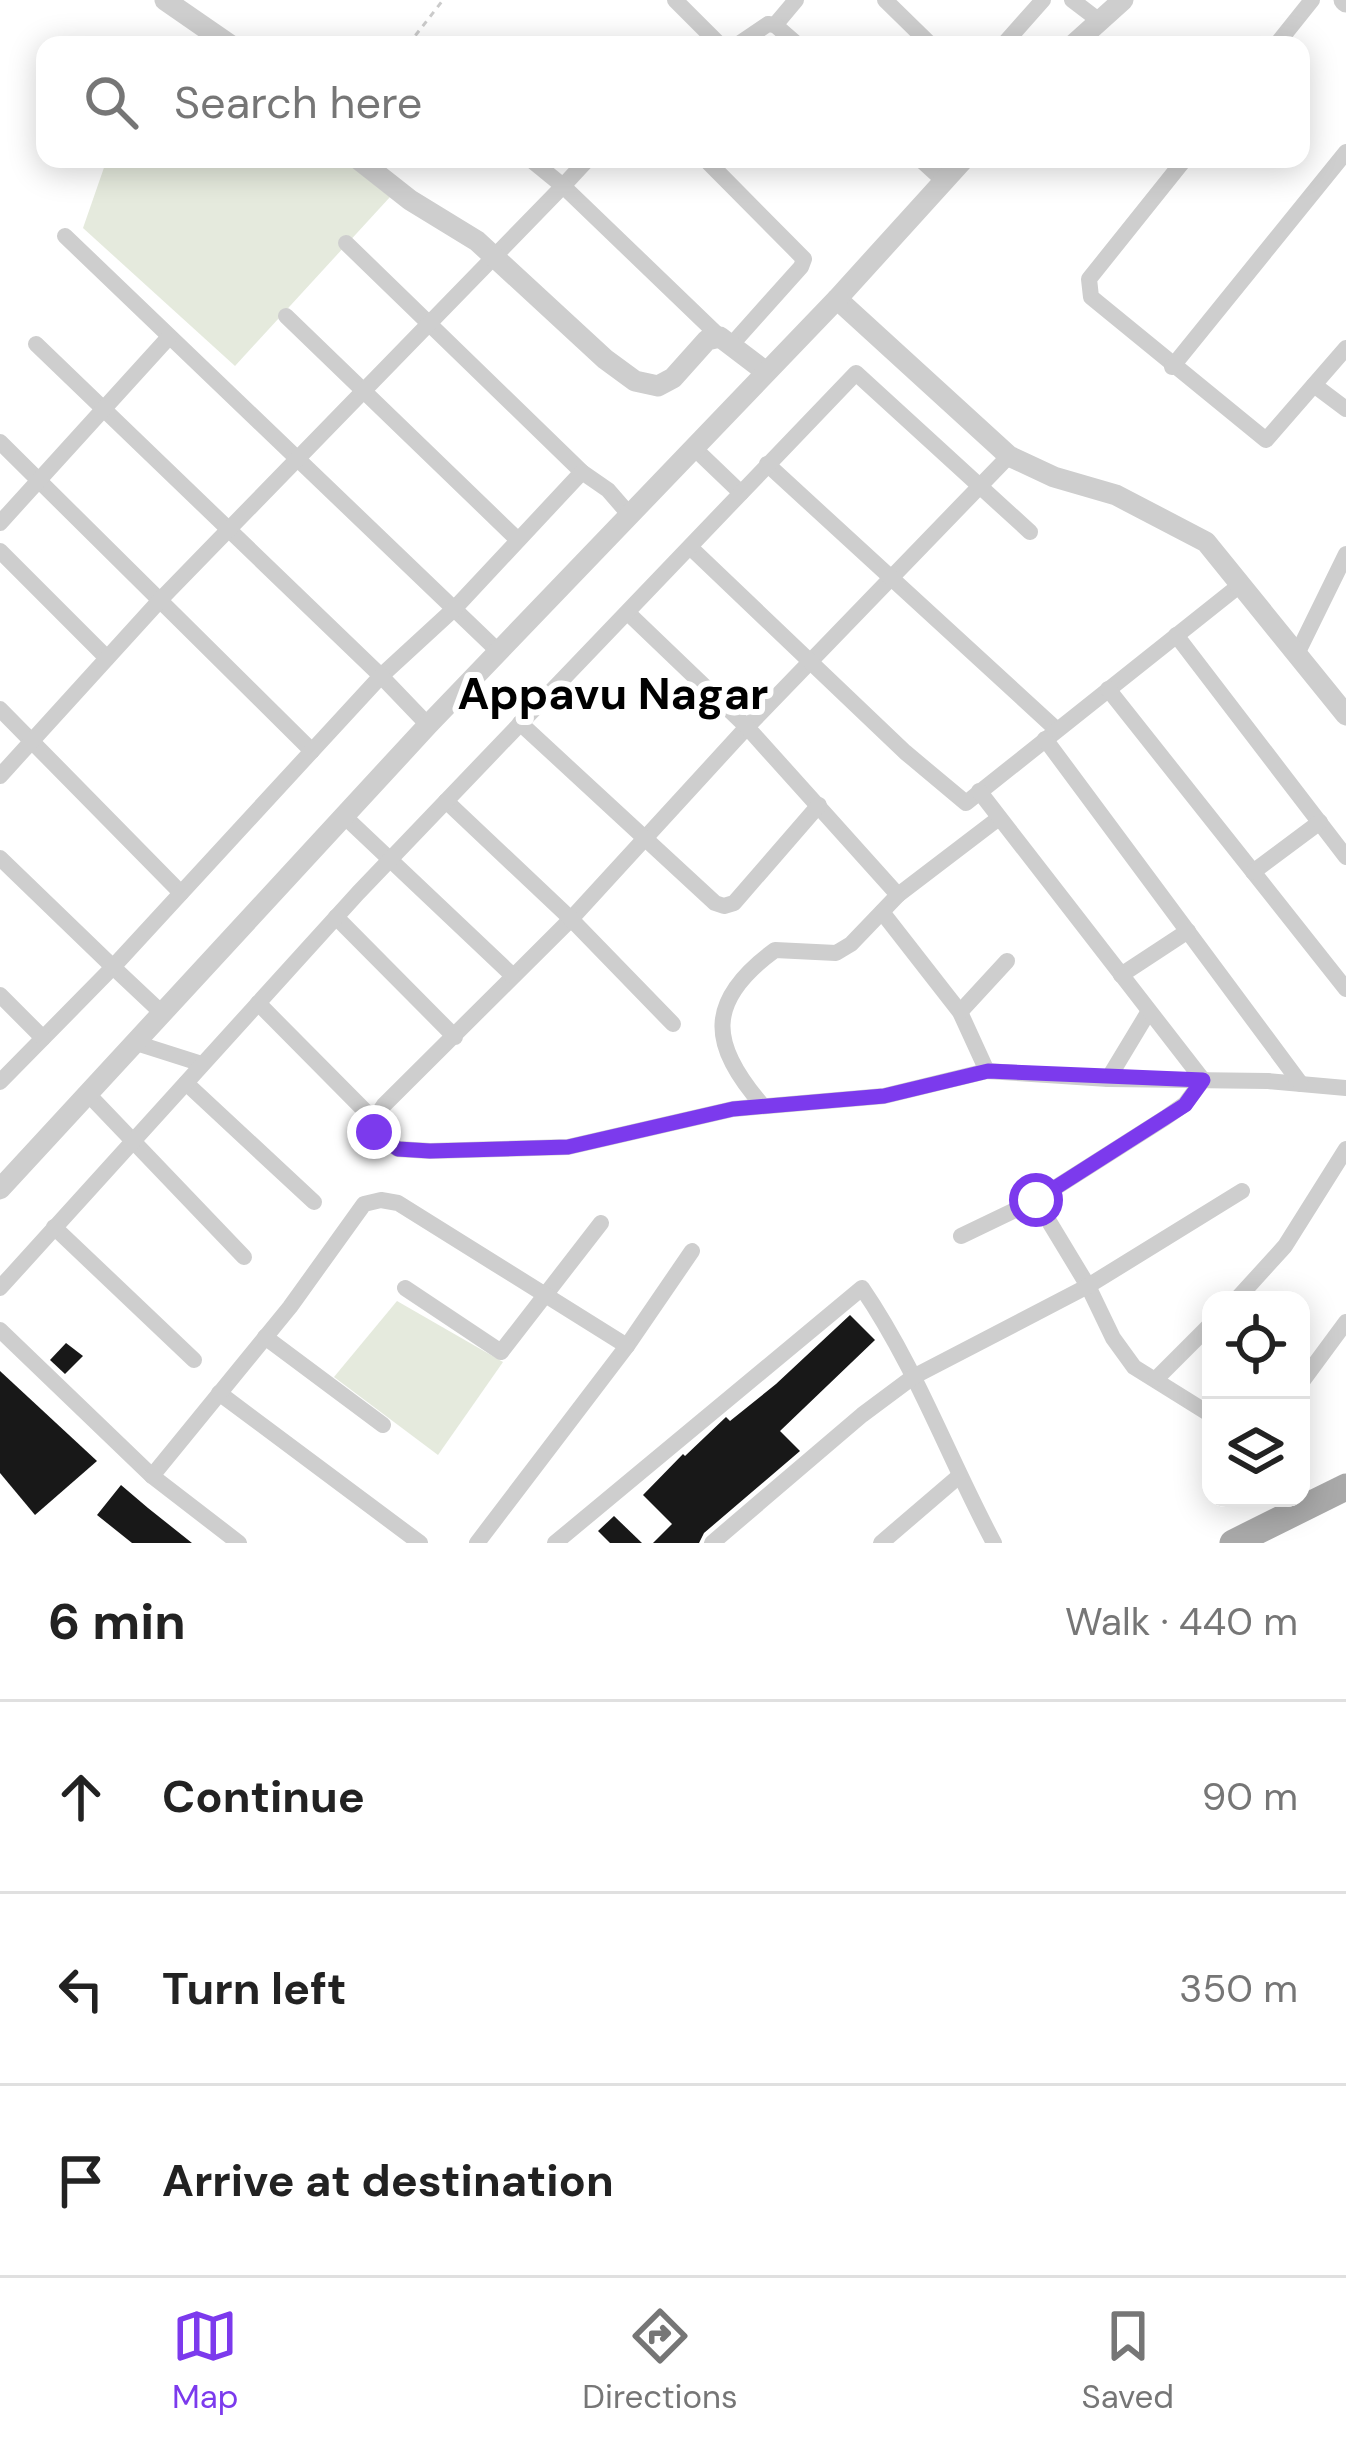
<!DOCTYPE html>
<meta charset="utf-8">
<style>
body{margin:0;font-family:"DM Sans",sans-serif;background:#f2f2f2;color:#222}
.controls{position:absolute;right:36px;bottom:36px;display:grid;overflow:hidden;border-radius:24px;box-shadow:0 6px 30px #0003}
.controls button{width:108px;height:108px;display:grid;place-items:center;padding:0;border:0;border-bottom:3px solid #e0e0e0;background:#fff;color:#222;font:60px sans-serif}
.stop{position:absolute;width:36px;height:36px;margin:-27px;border:9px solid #7c3aed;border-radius:50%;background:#fff}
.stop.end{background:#7c3aed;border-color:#fff;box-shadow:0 3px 12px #0008}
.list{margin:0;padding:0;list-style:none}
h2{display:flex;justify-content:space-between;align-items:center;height:156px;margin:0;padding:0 48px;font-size:51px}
h2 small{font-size:39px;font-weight:400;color:#767676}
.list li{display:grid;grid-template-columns:78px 1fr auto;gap:36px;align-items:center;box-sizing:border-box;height:192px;padding:0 48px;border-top:3px solid #e0e0e0}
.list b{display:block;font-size:45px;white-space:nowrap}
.list em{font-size:39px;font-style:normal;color:#767676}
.icon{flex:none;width:66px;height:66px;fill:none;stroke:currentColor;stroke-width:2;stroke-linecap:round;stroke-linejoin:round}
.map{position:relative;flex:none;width:1346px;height:1543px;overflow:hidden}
.search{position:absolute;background:#fff;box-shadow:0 6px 30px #0003;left:36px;right:36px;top:36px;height:132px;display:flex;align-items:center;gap:30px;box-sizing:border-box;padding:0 42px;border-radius:24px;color:#767676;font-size:45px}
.sheet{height:732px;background:#fff}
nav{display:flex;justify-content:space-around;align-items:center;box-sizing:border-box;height:168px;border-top:3px solid #e0e0e0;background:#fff;font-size:33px;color:#767676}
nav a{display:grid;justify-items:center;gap:6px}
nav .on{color:#7c3aed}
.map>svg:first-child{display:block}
.green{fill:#e5eadd}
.building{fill:#181818}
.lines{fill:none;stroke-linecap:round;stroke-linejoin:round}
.path{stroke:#cbcbcb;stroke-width:3;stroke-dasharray:6 6;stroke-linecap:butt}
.minor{stroke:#cecece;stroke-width:16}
.tertiary{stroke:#cecece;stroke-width:21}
.primary{stroke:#a9a9a9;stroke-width:27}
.route{stroke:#7c3aed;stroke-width:15}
.labels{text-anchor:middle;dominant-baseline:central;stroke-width:12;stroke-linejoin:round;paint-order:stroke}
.district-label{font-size:45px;font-weight:bold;fill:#000;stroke:#fff}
</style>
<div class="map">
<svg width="1346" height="1543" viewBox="0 0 1346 1543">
<rect width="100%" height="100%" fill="#fff"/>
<g class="green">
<polygon points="107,159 342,159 390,197 235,366 83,228"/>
<polygon points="397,1301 503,1362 438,1455 334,1377"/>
</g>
<g class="building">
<polygon points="850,1315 875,1340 780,1431 800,1451 704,1533 699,1543 653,1543 672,1524 643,1495 683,1454 685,1456 726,1417 730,1421 776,1384"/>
<polygon points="66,1343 83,1356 65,1374 50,1360"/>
<polygon points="0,1371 97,1461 35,1515 0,1473"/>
<polygon points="121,1485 148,1508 192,1543 132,1543 97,1515"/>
<polygon points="614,1516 642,1543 610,1543 598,1531"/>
</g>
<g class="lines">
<polyline class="path" points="408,45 443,0"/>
<g class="minor">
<polyline points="675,0 720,45"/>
<polyline points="885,0 931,45"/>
<polyline points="1072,0 1097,19"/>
<polyline points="775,25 796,0"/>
<polyline points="737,45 768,24 775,25 798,45"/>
<polyline points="1003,45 1043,0"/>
<polyline points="1276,45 1312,0"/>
<polyline points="530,159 563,186 588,159"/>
<polyline points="705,159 804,259 801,267 733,343"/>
<polyline points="920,159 943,180"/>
<polyline points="1185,159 1089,279 1091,297 1266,440 1346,348"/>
<polyline points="65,236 498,651"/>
<polyline points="346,243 582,472"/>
<polyline points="286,316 518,540"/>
<polyline points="36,344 381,676 455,608 582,472 608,490 628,513"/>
<polyline points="1172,367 1346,152"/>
<polyline points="1314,385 1346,409"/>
<polyline points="0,442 312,751"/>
<polyline points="693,447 741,493"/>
<polyline points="1009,456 747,727 571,919 384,1105 374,1120 374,1132 398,1149 430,1151 568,1147 733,1109 884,1096 987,1071 1108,1079 1268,1081 1346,1088"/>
<polyline points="767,464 1057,730"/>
<polyline points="0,523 169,337"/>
<polyline points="691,548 905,752 966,803 1240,585"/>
<polyline points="0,551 107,658"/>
<polyline points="628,613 747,727 898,895"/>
<polyline points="1176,635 1346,857"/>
<polyline points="1297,654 1346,554"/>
<polyline points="1108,689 1346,989"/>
<polyline points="0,709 181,893"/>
<polyline points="520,723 715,903 724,906 734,903 819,805"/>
<polyline points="1045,739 1301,1084"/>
<polyline points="0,776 161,599 563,186 720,337"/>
<polyline points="446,801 571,919 673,1024"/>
<polyline points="344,816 512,975"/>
<polyline points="0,858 113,967 0,1082"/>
<polyline points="1253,872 1320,822"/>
<polyline points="882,912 960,1012 987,1071"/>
<polyline points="336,917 455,1037"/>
<polyline points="1121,975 1188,931"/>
<polyline points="0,995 43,1038"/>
<polyline points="258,1003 374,1120"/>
<polyline points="960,1012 1007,961"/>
<polyline points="163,1014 113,967 381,676 428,725"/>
<polyline points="136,1043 202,1064"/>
<polyline points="1108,1079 1149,1011"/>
<polyline points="186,1083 314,1202"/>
<polyline points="88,1094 244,1257"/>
<path d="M763 1106C710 1045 704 1002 775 950L836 953 851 944 898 895 999 818"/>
<polyline points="1036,1200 1088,1286 1113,1338 1134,1367 1211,1415"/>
<polyline points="54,1227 194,1360"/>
<polyline points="961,1236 1036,1200 1165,1118 1185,1104 1203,1080 979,791"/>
<polyline points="0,1288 358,893 856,373 1030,532"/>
<polyline points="405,1288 501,1352 601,1223"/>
<polyline points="1236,1300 1285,1246 1346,1149"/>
<polyline points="0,1330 152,1476 239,1543"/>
<polyline points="265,1337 383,1425"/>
<polyline points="627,1346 692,1251"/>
<polyline points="1156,1379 1211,1324"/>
<polyline points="1301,1383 1346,1322"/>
<polyline points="219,1393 420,1543"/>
<polyline points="152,1476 290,1307 364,1204 381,1200 398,1203 627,1346 477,1543"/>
<path d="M555 1543 862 1288C916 1367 949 1459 994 1543"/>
<polyline points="712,1543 862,1415 913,1377 1088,1286 1242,1191"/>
<polyline points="881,1543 958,1477"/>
</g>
<g class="tertiary">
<polyline points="165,0 230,45"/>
<polyline points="1344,0 1346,2"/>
<polyline points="1073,45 1123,0"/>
<polyline points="358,159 410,200 477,241 605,359 635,381 658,386 673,378 707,340 720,337 766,372"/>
<polyline points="837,299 1009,456 1054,477 1116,495 1206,542 1346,715"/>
<polyline points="0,1189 428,725 837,299 964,159"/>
</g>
<polyline class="primary" points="1233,1543 1346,1487"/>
</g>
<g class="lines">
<polyline class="route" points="374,1132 398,1149 430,1151 568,1147 733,1109 884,1096 988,1071 1203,1080 1185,1105 1036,1200"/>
</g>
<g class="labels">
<g class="district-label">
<text x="613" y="693">Appavu Nagar</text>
</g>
</g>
</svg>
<div class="controls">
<button><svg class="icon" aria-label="locate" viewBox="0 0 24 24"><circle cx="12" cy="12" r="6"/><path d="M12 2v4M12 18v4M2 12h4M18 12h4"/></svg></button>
<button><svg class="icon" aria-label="layers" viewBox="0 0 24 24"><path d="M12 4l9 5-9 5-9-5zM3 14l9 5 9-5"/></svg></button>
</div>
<div class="stop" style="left:1036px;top:1200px"></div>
<div class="stop end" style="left:374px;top:1132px"></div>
<div class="search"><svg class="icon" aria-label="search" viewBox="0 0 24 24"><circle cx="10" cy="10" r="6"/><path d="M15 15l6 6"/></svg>Search here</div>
</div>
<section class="sheet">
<h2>6 min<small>Walk · 440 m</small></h2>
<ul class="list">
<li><svg class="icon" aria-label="ahead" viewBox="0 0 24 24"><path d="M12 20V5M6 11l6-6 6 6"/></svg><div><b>Continue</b></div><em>90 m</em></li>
<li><svg class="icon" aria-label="left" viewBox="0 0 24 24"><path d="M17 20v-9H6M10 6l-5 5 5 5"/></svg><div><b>Turn left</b></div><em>350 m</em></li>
<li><svg class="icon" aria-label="arrive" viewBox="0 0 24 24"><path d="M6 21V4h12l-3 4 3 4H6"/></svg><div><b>Arrive at destination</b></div></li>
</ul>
</section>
<nav>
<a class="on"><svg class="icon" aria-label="map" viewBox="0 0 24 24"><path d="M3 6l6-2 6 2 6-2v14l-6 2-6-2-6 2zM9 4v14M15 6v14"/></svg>Map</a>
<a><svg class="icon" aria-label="directions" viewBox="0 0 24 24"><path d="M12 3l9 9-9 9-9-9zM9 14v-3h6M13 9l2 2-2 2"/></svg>Directions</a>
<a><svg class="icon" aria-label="saved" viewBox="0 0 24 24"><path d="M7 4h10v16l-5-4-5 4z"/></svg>Saved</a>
</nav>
